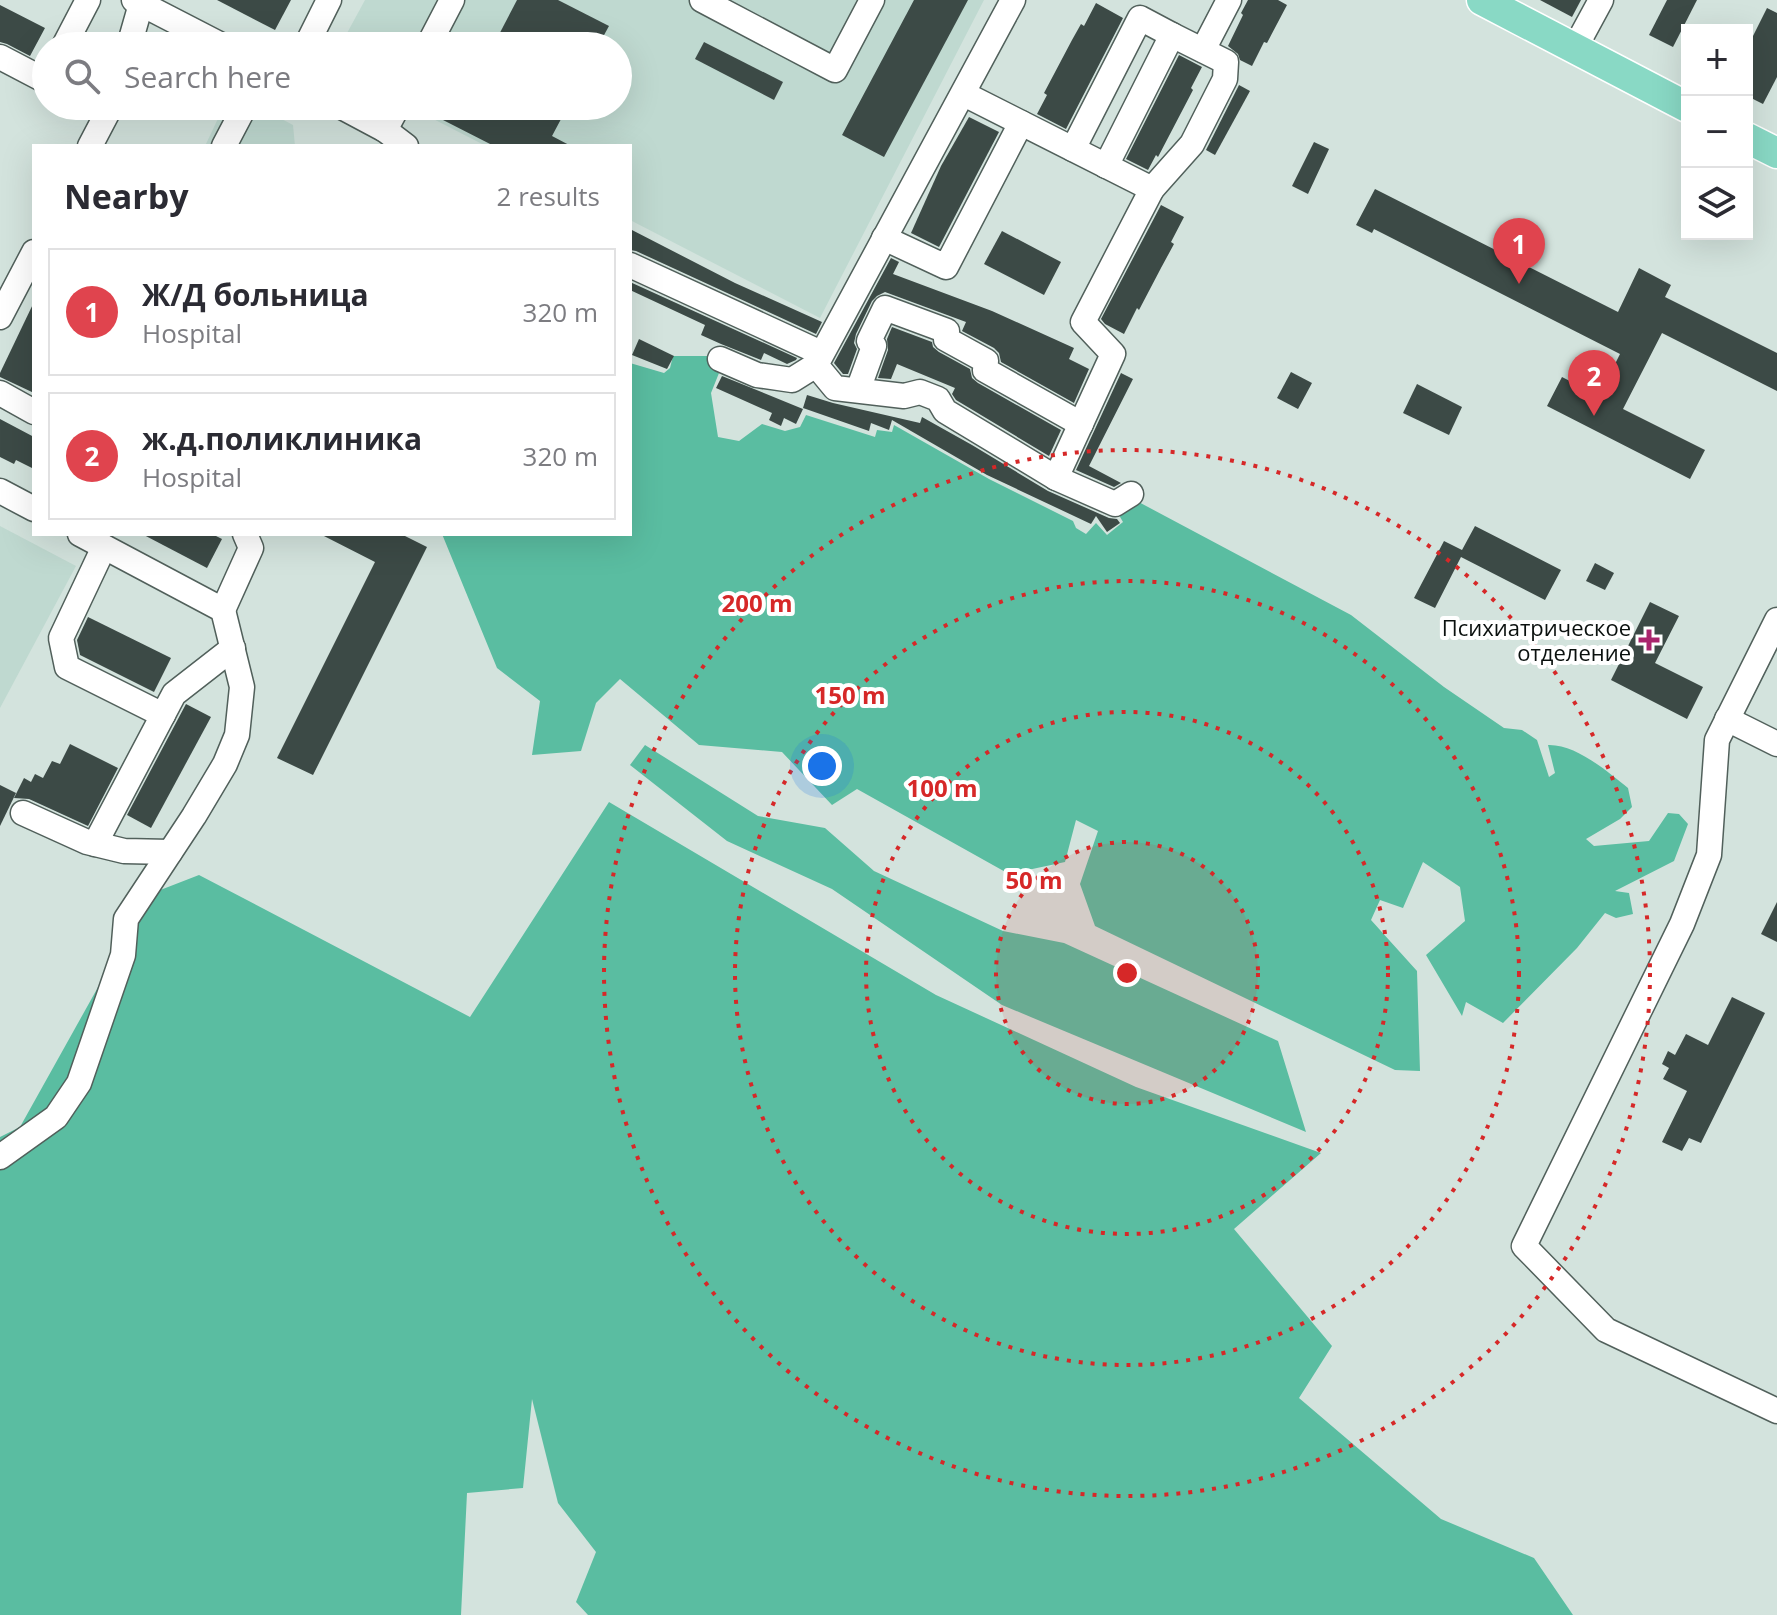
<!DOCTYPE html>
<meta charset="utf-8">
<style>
body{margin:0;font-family:"Open Sans",sans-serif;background:#f7f7f7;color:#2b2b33}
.controls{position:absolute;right:24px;top:24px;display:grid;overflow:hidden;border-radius:0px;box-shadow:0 8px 32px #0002}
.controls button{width:72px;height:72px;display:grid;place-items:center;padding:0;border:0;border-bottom:2px solid #e1e1e2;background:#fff;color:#2b2b33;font:40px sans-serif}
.you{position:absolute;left:822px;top:766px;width:28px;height:28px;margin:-20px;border:6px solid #fff;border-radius:50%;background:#1a73e8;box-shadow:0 0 0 12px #1a73e833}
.badge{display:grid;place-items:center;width:52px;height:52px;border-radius:50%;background:#111827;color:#fff;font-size:26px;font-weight:700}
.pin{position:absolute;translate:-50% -66px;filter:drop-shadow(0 2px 4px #0008)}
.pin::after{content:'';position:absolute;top:42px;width:28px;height:24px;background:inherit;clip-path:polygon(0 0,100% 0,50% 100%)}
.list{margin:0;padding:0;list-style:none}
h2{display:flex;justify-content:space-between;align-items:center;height:104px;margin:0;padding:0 32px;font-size:34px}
h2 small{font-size:26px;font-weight:400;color:#7c7c81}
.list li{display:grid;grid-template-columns:52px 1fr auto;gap:24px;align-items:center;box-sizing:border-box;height:128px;margin:0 16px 16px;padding:0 16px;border:2px solid #e1e1e2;border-radius:0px}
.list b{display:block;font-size:30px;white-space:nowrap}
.list p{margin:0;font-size:26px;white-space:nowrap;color:#7c7c81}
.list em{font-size:26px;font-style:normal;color:#7c7c81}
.icon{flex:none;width:44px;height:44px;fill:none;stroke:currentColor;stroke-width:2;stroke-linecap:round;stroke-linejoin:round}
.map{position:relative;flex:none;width:1777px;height:1615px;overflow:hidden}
.search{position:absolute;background:#fff;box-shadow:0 8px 32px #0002;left:32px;top:32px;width:600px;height:88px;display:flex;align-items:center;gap:20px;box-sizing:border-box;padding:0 28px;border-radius:44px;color:#7c7c81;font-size:30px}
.panel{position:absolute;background:#fff;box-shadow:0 8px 32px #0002;left:32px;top:144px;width:600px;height:392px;border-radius:0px}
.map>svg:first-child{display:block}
.built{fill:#bfd9d0}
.forest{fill:#5abda1}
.building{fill:#3c4a46}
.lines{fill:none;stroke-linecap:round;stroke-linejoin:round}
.minor-casing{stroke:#51605b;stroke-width:27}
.major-casing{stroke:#fff;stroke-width:33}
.minor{stroke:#fff;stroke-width:24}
.major{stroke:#89d9c5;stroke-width:30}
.ring{fill:none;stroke:#d62828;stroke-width:4;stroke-dasharray:4 8}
.poi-dot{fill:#aa246d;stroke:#fff;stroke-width:3}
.labels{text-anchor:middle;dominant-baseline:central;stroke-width:8;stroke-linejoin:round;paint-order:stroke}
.poi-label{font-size:22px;fill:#0a100e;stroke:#fff;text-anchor:end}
.centre{fill:#d62828;stroke:#fff;stroke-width:4}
.ring-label{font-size:24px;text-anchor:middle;font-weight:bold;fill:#d62828;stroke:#fff;stroke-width:8;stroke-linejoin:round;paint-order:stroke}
</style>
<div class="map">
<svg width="1777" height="1615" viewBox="0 0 1777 1615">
<rect width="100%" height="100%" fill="#d3e3dd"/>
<g class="built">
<polygon points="365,0 984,0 820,318 630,220 630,146 486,146 408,106 618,106 618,46 340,46"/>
<polygon points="224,106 257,106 293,125 295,146 205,146"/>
<polygon points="0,526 76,566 0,708"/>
</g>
<g class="forest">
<path d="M673 356H711L721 368 711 393 718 437 739 441 762 424 785 431 800 427 806 415 875 437 877 430 892 432 894 425 989 479 1073 521 1076 528 1086 534 1096 523 1107 535 1123 522 1116 510 1133 499 1351 615 1444 687 1504 728 1522 730 1537 740 1549 777 1555 773 1548 745C1576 744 1608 772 1628 788L1632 807 1620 819 1586 839 1594 846 1649 841 1668 813 1679 814 1688 824 1674 861 1615 891 1629 893 1633 914 1616 918 1605 913 1577 948 1503 1023 1466 1002 1462 1016 1426 955 1465 921 1460 887 1423 862 1403 908 1380 900 1371 920 1417 971 1420 1071 1395 1070 1095 926 1080 884 1098 831 1076 820 1065 862 1009 874 857 789 832 805 782 752 699 745 620 679 596 703 581 751 532 755 540 701 497 668 442 534H630V363L664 373 670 368Z"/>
<polygon points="645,745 758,816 825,828 874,871 1003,931 1064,943 1278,1041 1306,1132 1002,1005 832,889 727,841 630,765"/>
<polygon points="609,802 936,995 1136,1087 1321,1153 1234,1229 1332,1346 1299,1398 1441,1519 1534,1558 1573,1615 588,1615 576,1602 596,1552 558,1503 532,1399 523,1488 467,1493 461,1615 0,1615 0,1137 20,1127 150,894 199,875 470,1017"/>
</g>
<g class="building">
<polygon points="217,0 291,0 275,30"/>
<polygon points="517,0 558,0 609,26 598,46 493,46"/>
<polygon points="914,0 968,0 884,157 842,135"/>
<polygon points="1248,0 1278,0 1287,5 1267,43 1264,42 1252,66 1240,60 1238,54 1228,46 1243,15 1241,13"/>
<polygon points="1540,0 1581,0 1572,17"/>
<polygon points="1667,0 1697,0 1673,47 1649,35"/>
<polygon points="1096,3 1123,18 1066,129 1037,114 1047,95 1044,93 1072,40 1081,24 1084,26"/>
<polygon points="0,5 45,28 30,56 7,44 0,42"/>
<polygon points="1767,8 1777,13 1777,77 1763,104 1747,96 1747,48"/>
<polygon points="704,42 783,82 774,100 695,59"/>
<polygon points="1179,55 1202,67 1191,88 1193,90 1158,157 1156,155 1148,170 1126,159"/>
<polygon points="1239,85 1250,91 1215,155 1206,150"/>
<polygon points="450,106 568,106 552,136 571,146 494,146 443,120"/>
<polygon points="969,117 999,132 939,247 911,233 941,166"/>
<polygon points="1314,142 1329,149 1308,194 1292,186"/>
<polygon points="1375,189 1618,312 1639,268 1671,285 1665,297 1777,353 1777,391 1662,333 1623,409 1705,450 1690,479 1547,406 1562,377 1599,396 1620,354 1374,229 1372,233 1356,225"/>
<polygon points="1161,205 1184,217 1171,242 1174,244 1161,268 1139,310 1137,308 1124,334 1105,324 1101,319"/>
<polygon points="630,229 735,283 822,322 816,334 636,251 630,250"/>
<polygon points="1002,231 1061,262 1044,295 984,264"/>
<polygon points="891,258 899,262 893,274 992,311 1074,348 1069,359 1089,369 1074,403 1001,362 999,353 994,348 962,331 966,322 885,292 877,296 872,301 856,334 854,343 857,349 848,374 843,374 834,363"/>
<polygon points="630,282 797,358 796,360 787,364 764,353 761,360 721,344 701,335 705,325 630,290"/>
<polygon points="34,302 34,393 0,377 0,373"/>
<polygon points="892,327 932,342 933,347 939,352 970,369 972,378 978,383 1061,430 1049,456 956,400 952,394 955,388 897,364 891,379 878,378 888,350 887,339"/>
<polygon points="639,339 674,356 667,369 632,355"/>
<polygon points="1291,372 1312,383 1298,409 1277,398"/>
<polygon points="1121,373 1133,379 1089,466 1121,483 1114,487 1076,470"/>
<polygon points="722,376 803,409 796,424 784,418 781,426 769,420 772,413 716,388"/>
<polygon points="1417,384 1462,407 1449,435 1403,413"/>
<polygon points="807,395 833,403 920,423 922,417 972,445 1048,491 1109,518 1117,519 1120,523 1107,532 1096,516 1091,524 987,475 892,420 889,430 871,423 869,431 803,408"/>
<polygon points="0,419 34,437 34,469 16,460 14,464 0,457"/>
<polygon points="1475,526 1561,570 1545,600 1461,557 1435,608 1414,598 1444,541 1462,550"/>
<polygon points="142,534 212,534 222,539 207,568"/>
<polygon points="320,534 401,534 427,547 313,775 277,758 375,562"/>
<polygon points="1595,563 1614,573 1605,590 1586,581"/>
<polygon points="1650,602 1679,616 1655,663 1703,687 1687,719 1611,680"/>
<polygon points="88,617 171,658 154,692 80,655 77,640"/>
<polygon points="186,704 211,717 151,828 127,815"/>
<polygon points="70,744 118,768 88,826 29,799 14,798 24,778 31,782 35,774 43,778 52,761 60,764"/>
<polygon points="0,785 16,793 0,826"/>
<polygon points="1777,902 1777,942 1761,934"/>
<polygon points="1732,997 1765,1013 1701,1143 1689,1138 1682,1151 1662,1142 1687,1091 1663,1079 1669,1068 1662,1064 1668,1051 1675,1055 1686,1034 1708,1045"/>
</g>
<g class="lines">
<defs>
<g id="minor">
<polyline points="134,0 223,46"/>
<polyline points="702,0 835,70 872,0"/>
<polyline points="1013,0 816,365 835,388 904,396 920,392 938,399 945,411 1056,478 1113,354 1083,322 1152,189 1192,144 1225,79 1226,62 1172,35 1106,166"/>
<polyline points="64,46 88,0"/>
<polyline points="129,46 141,4"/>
<polyline points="306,46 329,0"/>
<polyline points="428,46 452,0"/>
<polyline points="1575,48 1601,0"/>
<polyline points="1203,50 1229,0"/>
<polyline points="0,57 46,81"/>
<polyline points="964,94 1152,189"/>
<polyline points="340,106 385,130 406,146"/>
<polyline points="385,130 398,106"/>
<polyline points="90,146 111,106"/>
<polyline points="224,146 245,106"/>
<polyline points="1073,149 1140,18 1172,35"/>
<polyline points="884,238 946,267 1021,123"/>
<polyline points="630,265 821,353"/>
<polyline points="0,317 34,252"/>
<polyline points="720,359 757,375 792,380 816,365"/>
<polyline points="858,390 874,346 869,341 885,308 947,331 946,339 986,361 985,370 1081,424"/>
<polyline points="0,393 34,412"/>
<polyline points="1056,478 1115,504 1131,494"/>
<polyline points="0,491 34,509"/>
<polyline points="104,547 61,638 67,667 163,715"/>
<polyline points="223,610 251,548 245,534"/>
<polyline points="1777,620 1717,740 1709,855 1682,924 1524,1246 1606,1330 1777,1411"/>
<polyline points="1727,719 1777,744"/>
<polyline points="23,813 87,842 124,851 170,852"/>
<polyline points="95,844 174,694 233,648"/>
<polyline points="0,1157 56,1117 79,1083 123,955 126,919 194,816 225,764 237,735 242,687 223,610 80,534"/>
</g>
<g id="major">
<polyline points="1482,0 1687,107"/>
<polyline points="1747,138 1777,153"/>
</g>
</defs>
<use href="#minor" class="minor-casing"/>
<use href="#major" class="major-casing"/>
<use href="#minor" class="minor"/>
<use href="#major" class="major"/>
</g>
<circle cx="1127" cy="973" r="131" fill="#d62828" fill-opacity=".12"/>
<g class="ring">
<circle cx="1127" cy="973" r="131"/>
<circle cx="1127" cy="973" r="261"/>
<circle cx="1127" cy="973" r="392"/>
<circle cx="1127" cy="973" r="523"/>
</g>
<path class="poi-dot" d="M1645 628h8v8h8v8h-8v8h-8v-8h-8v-8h8z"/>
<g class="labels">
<g class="poi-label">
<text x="1631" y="627">Психиатрическое<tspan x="1631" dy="25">отделение</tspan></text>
</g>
</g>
<circle cx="1127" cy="973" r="12" class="centre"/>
<g class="ring-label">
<text x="757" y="612">200 m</text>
<text x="850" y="704">150 m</text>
<text x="942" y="797">100 m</text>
<text x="1034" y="889">50 m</text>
</g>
</svg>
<div class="controls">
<button>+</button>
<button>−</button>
<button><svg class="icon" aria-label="layers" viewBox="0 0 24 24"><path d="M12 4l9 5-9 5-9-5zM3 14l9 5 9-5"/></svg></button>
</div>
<div class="you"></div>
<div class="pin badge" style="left:1519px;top:284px;background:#e0444e">1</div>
<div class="pin badge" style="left:1594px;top:416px;background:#e0444e">2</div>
<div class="search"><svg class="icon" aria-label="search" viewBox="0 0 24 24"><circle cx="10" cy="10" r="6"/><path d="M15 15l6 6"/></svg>Search here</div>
<section class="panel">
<h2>Nearby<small>2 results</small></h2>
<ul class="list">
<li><span class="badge" style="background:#e0444e">1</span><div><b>Ж/Д больница</b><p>Hospital</p></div><em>320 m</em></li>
<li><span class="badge" style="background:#e0444e">2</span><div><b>ж.д.поликлиника</b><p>Hospital</p></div><em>320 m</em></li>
</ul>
</section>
</div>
